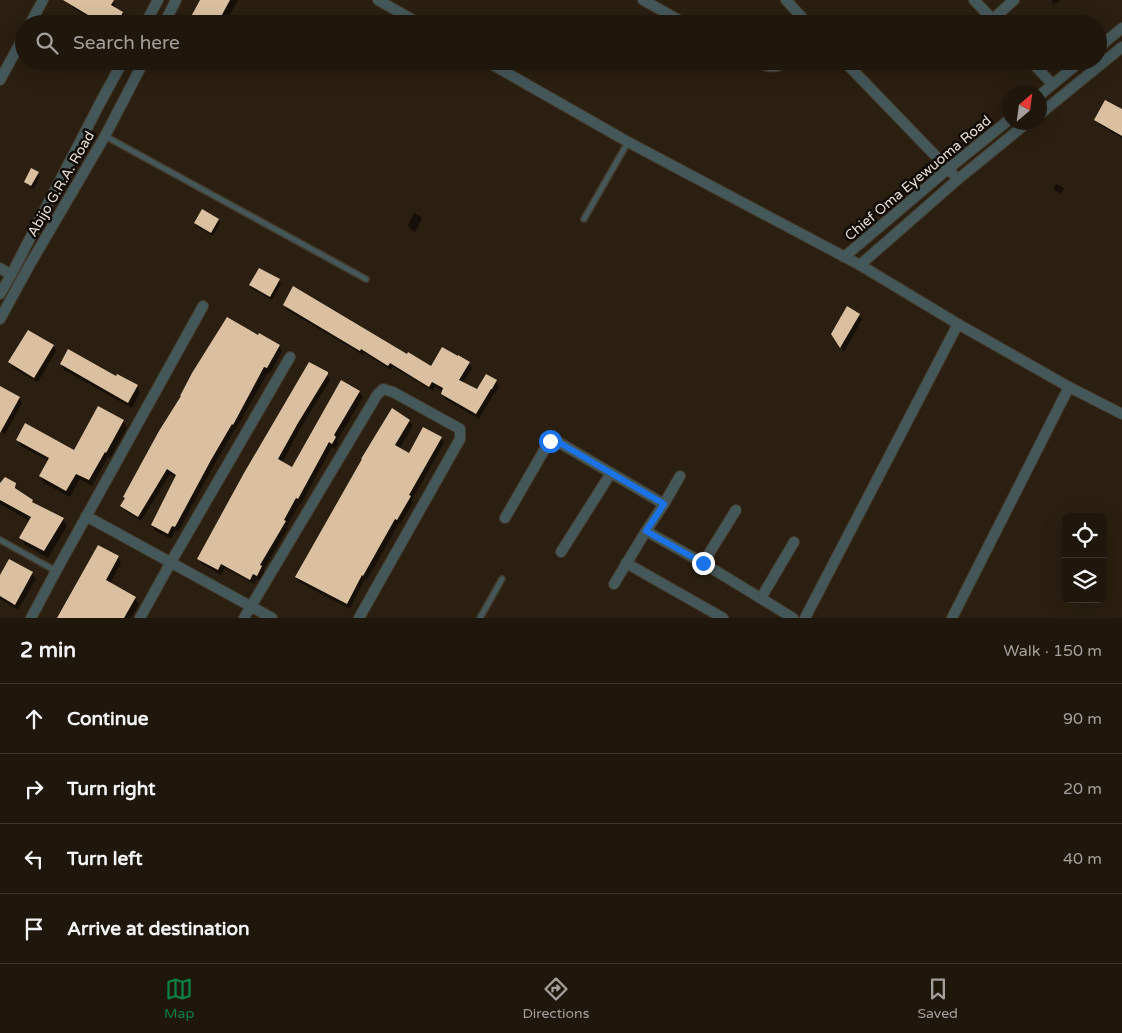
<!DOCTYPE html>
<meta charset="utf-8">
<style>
body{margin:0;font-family:"Varela Round",sans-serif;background:#282015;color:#f1f3f6}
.controls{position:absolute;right:15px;bottom:15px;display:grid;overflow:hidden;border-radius:8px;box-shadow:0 5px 20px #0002}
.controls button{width:45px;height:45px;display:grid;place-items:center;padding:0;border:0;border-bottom:1px solid #3d362d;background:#20170c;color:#f1f3f6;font:25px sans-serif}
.compass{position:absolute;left:1002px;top:85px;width:45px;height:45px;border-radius:50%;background:#20170c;box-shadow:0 5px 20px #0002;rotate:29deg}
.stop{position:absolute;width:15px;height:15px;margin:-11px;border:4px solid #1a73e8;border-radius:50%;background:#fff}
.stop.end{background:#1a73e8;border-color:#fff;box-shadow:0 1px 5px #0008}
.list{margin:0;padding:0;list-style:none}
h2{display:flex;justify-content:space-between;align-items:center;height:65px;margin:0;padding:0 20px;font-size:21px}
h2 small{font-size:16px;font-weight:400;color:#a29f9d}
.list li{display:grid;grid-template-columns:32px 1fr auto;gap:15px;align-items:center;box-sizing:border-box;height:70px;padding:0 20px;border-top:1px solid #3d362d}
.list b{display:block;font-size:19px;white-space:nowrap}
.list em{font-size:16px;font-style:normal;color:#a29f9d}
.icon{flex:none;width:28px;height:28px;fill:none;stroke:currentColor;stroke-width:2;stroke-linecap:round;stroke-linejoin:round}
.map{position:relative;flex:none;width:1122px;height:618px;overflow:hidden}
.search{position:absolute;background:#20170c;box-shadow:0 5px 20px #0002;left:15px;right:15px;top:15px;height:55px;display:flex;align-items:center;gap:12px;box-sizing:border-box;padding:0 18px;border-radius:28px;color:#a29f9d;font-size:19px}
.sheet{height:345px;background:#20170c}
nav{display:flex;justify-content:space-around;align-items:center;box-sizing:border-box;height:70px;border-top:1px solid #3d362d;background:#20170c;font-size:14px;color:#a29f9d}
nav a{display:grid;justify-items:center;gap:2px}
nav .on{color:#0b8043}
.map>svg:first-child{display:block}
.shadow{fill:#0007}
.building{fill:#dac0a0}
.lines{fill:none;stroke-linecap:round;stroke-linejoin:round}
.service-casing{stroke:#443a2c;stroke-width:8}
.minor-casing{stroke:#443a2c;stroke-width:12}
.service{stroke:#445759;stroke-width:5}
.minor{stroke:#445759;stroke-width:10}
.route{stroke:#1a73e8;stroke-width:6}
.labels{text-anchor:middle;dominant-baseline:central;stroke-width:5;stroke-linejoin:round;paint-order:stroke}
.street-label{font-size:14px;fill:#e6ded5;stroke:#0f0a05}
</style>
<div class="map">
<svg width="1122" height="618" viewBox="0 0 1122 618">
<rect width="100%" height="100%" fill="#2a1f10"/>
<g class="shadow">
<polygon points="72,0 108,0 112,2 116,8 123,13 126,18 122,24 99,24 73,8 70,3"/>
<polygon points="201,0 238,0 225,24 188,24"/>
<polygon points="1051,0 1059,0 1060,1 1054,4"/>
<polygon points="1025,16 1030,17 1031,24 1024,24"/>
<polygon points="1122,110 1122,138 1098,124 1096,120"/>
<polygon points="38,173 40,176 34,189 27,185 25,182"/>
<polygon points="1056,184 1064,188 1061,194 1053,189"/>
<polygon points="414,213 420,216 422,219 415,232 410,229 408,225"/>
<polygon points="218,220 220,223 213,236 197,227 195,223"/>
<polygon points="279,280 281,284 272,300 252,289 250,285"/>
<polygon points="284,304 407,356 431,368 469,363 472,368 463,383 477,391 486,376 496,381 499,386 495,394 494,393 479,419 445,399 442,394 443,391 435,387 433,391 393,367 391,370 364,353 363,355 287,310"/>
<polygon points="859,315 862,320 844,352 836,340"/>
<polygon points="259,337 279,346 282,351 270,373 268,372 236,429 235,429 214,465 178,532 176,530 171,539 155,531 152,525 176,478 170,474 141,521 125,511 122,506 126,500 125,497"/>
<polygon points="53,346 56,351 38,382 13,368 10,362"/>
<polygon points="61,364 116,378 137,386 140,392 132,408 64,370"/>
<polygon points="327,373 330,380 300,429 282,463 292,468 359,392 363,397 337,441 339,443 335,449 332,447 301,504 300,503 287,526 288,528 263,570 265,573 260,581 257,579 254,584 225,568 221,575 202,564 199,559"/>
<polygon points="0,387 19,398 22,403 5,434 0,431"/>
<polygon points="409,420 413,426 399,449 409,455 441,438 444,443 412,500 413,503 400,524 399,523 367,580 365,579 350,609 299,582 296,577"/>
<polygon points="123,421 127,428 110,458 108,457 92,486 80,479 70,497 44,483 40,476 49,461 21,446 17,440 74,452"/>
<polygon points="0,481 15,484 19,492 32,501 34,504 63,519 67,526 48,558 25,545 21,538 30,521 0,504"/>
<polygon points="118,557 121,563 110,584 135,598 139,604 131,618 59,618"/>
<polygon points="10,560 32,573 36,579 18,610 0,599 0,577"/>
</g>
<g class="building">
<polygon points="63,0 114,0 111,5 123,12 117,24 103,24"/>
<polygon points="200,0 230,0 217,24 187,24"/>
<polygon points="1105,100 1122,109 1122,136 1094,120"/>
<polygon points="31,168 39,172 31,186 24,182"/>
<polygon points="202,209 219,219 211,233 194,223"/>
<polygon points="259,268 280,279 270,297 249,285"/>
<polygon points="293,286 407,354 408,352 431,366 442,347 458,356 458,355 470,362 459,380 477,389 486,374 497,380 492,389 491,389 476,414 441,394 443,388 432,382 429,387 390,363 388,366 361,349 360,351 283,305"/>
<polygon points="847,306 860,314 840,348 831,334"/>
<polygon points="227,317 258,335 259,333 280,345 267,368 264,367 233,425 232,424 211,460 175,527 172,526 168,534 151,525 176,475 167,469 138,517 120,506 125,498 123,497 159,431 181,396 180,396 192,373"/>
<polygon points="28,330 54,345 34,378 8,362"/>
<polygon points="68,349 116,376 117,374 138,385 128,403 60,364"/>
<polygon points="309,362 328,372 328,374 298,423 278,459 292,467 341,380 360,391 334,435 336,437 332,444 329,442 298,499 296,498 284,520 286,521 260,565 262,566 257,576 253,574 250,580 221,564 218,570 197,559 244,473"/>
<polygon points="0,386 20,397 0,433"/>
<polygon points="98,406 124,420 106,453 105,452 89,480 76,474 66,491 39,476 49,458 16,440 25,423 74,450"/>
<polygon points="392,408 410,420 395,445 409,453 423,427 442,437 409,495 411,496 397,520 395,519 363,576 362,575 347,604 295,577 362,459 361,459"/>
<polygon points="5,477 16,483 15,488 33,500 32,502 64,518 44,551 19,538 31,517 0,500 0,483"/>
<polygon points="98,545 119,556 106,580 136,597 124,618 57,618"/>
<polygon points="9,559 33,572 15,605 0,596 0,575"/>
</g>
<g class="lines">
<defs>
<g id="service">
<polyline points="105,136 366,279"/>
<polyline points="584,219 628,142"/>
<polyline points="0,540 56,571"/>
<polyline points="480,618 502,579"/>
</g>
<g id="minor">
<polyline points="378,0 420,24"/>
<polyline points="643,0 686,24"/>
<polyline points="786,0 808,24"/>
<polyline points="974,0 997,24"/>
<polyline points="993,19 1014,0"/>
<polyline points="30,24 43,0"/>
<polyline points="145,24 158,0"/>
<polyline points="164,24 176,0"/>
<polyline points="1098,48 1122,28"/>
<polyline points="486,61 628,142 860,265 958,324 1069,387 1122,414"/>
<path d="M755 61C764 66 776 70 785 61"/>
<polyline points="844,61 953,174"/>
<polyline points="1031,61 1052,84"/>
<polyline points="0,80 24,36"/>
<polyline points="1040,95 1081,61"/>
<polyline points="1040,114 1122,47"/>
<polyline points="844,257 948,169 1010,119"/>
<polyline points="860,265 957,180 1028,122"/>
<polyline points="0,268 11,275"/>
<polyline points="0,294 11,275 100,103 123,61"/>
<polyline points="0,319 29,266 105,136 144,61"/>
<polyline points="680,476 664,504 646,531 703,563 793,618"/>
<polyline points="86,516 272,618"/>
<polyline points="505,518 546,447 550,441 553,439 664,504"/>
<polyline points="561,552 611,473"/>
<polyline points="626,563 723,618"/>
<polyline points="703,563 736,510"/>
<polyline points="614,584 646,531"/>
<polyline points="761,598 794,542"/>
<polyline points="31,618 56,571 203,306"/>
<polyline points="140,618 171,562 290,357"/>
<polyline points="244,618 377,395 383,389 393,392 460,429 460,439 359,618"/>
<polyline points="805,618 958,324"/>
<polyline points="952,618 1069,387"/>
</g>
</defs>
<use href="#service" class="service-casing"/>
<use href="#minor" class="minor-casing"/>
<use href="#service" class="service"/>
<use href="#minor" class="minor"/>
</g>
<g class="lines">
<polyline class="route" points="550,441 553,439 664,504 646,531 703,563"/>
</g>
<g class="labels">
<g class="street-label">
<text transform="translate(918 178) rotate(-40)">Chief Oma Eyewuoma Road</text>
<text transform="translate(61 184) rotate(-60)">Abijo G.R.A. Road</text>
</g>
</g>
</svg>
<div class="controls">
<button><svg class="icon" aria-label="locate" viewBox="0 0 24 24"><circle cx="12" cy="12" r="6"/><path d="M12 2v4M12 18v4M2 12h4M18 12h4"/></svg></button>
<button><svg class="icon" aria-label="layers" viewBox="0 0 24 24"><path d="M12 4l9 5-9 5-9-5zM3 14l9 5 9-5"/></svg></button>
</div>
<svg class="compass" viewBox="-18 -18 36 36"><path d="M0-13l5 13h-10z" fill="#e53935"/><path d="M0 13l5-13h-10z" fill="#a29f9d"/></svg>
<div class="stop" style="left:550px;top:441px"></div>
<div class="stop end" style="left:703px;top:563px"></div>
<div class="search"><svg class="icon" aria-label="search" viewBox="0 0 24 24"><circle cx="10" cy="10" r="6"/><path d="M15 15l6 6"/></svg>Search here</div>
</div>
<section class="sheet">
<h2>2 min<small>Walk · 150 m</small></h2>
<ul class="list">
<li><svg class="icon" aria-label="ahead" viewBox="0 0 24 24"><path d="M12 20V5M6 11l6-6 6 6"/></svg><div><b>Continue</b></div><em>90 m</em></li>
<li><svg class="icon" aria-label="right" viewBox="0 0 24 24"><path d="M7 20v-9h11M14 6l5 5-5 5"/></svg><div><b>Turn right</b></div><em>20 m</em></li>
<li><svg class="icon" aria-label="left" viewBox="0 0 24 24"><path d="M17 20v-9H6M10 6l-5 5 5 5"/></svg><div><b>Turn left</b></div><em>40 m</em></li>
<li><svg class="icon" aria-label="arrive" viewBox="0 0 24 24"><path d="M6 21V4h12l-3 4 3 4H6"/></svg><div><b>Arrive at destination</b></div></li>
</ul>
</section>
<nav>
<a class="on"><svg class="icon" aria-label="map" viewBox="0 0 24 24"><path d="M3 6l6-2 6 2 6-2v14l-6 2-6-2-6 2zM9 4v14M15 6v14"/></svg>Map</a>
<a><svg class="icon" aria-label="directions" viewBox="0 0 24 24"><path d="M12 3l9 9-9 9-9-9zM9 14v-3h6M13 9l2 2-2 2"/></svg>Directions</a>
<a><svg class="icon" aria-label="saved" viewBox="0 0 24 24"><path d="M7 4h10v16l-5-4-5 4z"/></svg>Saved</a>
</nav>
